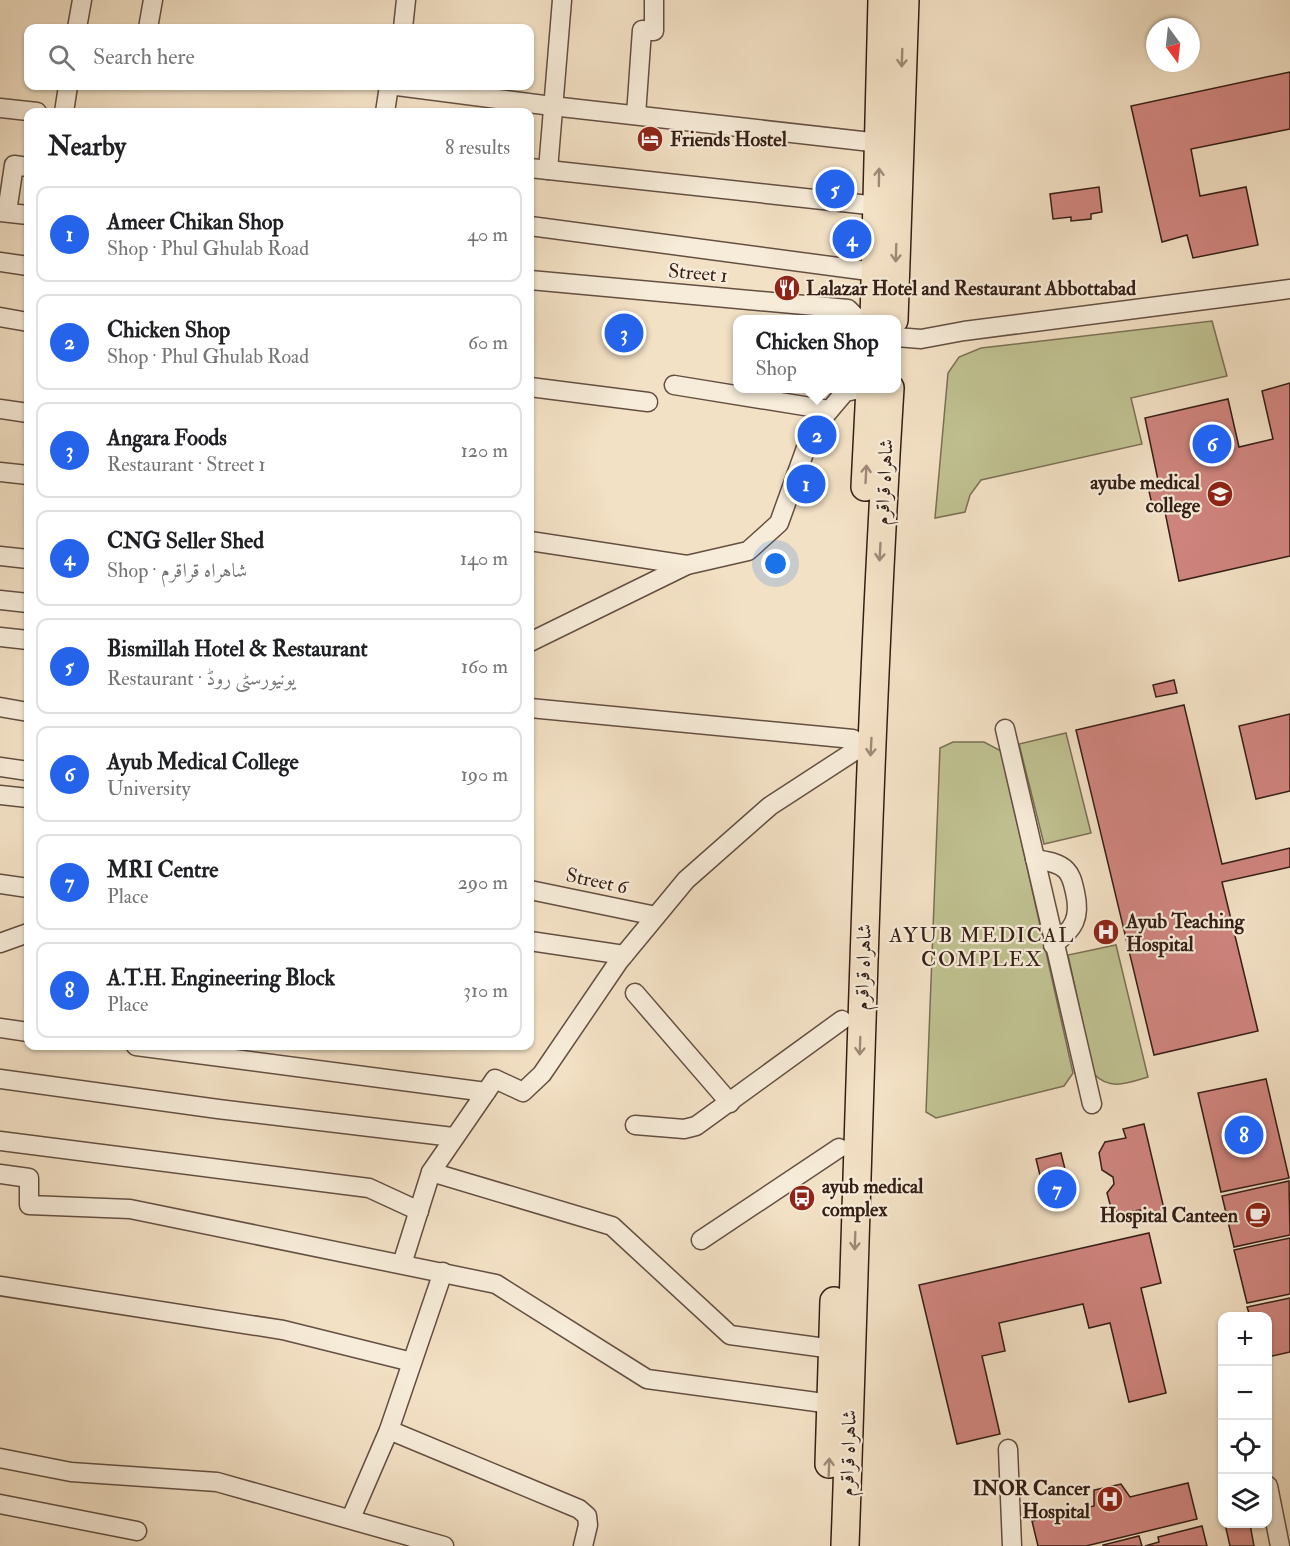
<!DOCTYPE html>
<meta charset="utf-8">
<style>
body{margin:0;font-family:"IM FELL Double Pica",Amiri,serif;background:#f6f6f6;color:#202124}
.controls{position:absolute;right:18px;bottom:18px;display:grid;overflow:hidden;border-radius:12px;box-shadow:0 2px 4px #0004}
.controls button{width:54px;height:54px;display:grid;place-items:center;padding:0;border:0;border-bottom:2px solid #e0e0e0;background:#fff;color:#202124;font:30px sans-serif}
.compass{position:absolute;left:1146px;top:18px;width:54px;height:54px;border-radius:50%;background:#fff;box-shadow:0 2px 4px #0004;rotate:165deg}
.you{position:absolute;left:776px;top:564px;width:21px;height:21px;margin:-15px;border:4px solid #fff;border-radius:50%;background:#1a73e8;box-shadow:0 0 0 9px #1a73e833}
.badge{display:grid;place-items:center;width:39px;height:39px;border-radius:50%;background:#2563eb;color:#fff;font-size:20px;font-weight:700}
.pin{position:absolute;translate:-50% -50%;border:3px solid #fff;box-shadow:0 2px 6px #0006}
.popup{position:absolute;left:733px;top:315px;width:168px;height:78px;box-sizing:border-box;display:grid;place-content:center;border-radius:12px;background:#fff;filter:drop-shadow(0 2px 4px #0005);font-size:20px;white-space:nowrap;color:#757577}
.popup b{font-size:22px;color:#202124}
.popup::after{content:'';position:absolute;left:50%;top:100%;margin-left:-12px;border:12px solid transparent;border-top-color:#fff}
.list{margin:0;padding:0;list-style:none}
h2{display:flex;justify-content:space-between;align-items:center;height:78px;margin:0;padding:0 24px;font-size:26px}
h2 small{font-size:20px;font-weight:400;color:#757577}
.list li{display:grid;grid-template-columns:39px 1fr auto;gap:18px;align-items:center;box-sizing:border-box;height:96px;margin:0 12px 12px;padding:0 12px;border:2px solid #e0e0e0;border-radius:12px}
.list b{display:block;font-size:22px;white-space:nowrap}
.list p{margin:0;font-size:20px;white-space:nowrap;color:#757577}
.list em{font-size:20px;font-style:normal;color:#757577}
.icon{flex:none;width:33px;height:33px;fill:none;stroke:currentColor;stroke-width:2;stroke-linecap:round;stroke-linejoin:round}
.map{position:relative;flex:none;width:1290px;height:1546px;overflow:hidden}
.search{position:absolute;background:#fff;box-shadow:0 2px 4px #0004;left:24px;top:24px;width:510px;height:66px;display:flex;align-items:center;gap:15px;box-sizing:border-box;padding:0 21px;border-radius:12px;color:#757577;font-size:22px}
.panel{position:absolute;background:#fff;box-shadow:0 2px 4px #0004;left:24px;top:108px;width:510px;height:942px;border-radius:12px}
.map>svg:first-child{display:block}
.green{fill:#c0c191;stroke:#7a7054;stroke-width:1.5}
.building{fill:#d0857f;stroke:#351e16;stroke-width:1.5}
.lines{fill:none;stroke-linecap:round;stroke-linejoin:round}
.minor-casing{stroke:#644f42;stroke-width:21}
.highway-casing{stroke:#351e16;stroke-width:30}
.minor{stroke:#f7ecd9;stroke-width:18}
.highway{stroke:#f3e1c5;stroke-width:27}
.oneway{stroke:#9e8976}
.labels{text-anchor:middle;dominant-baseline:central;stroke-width:4.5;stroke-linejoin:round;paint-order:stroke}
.poi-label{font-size:20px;font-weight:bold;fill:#351e16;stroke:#f7ecd9;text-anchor:start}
.street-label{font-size:20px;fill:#351e16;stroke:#f7ecd9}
.neighbourhood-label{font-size:21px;letter-spacing:1.5px;fill:#351e16;stroke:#f7ecd9}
</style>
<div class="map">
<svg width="1290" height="1546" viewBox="0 0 1290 1546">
<rect width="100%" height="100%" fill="#f3e1c5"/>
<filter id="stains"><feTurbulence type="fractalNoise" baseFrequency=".00333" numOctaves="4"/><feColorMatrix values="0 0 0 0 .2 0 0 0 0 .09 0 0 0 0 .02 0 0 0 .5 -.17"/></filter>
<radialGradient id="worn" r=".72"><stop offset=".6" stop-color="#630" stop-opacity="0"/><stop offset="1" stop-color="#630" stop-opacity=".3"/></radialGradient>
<g class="green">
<polygon points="1212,321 1227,376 1131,398 1142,444 981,480 970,495 965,512 935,518 948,373 959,357 981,348"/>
<polygon points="1066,733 1091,833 1044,844 1019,744"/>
<polygon points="953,742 984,742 1001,751 1073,1073 1064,1086 936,1118 926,1112 940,748"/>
<path d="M1116 945 1148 1077C1128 1083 1110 1091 1094 1074L1068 955Z"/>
</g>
<g class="building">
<polygon points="1290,72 1290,129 1191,149 1200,196 1246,187 1258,245 1193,258 1187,235 1162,242 1131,106"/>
<polygon points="1099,187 1102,212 1091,214 1091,219 1071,221 1071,217 1053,219 1050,194"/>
<polygon points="1290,383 1290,556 1179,581 1164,507 1153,509 1147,482 1158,480 1145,418 1228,399 1239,447 1273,439 1262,391"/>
<polygon points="1174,680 1177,693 1156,697 1153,685"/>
<polygon points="1184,705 1222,864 1290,848 1290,867 1222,882 1258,1031 1154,1055 1076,730"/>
<polygon points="1290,714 1290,791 1256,799 1239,726"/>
<polygon points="1266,1079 1289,1178 1221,1192 1198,1093"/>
<polygon points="1144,1124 1165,1213 1142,1219 1140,1210 1120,1214 1111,1208 1107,1193 1114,1184 1113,1177 1102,1170 1099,1153 1105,1142 1126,1138 1123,1129"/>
<polygon points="1061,1153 1073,1201 1048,1207 1036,1159"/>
<polygon points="1289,1181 1290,1235 1234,1247 1222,1196"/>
<polygon points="1149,1233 1161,1283 1141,1288 1166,1393 1129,1402 1110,1323 1089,1328 1083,1304 999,1323 1005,1351 982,1356 1000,1434 957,1444 919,1285"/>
<polygon points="1290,1238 1290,1294 1247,1303 1234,1250"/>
<polygon points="1290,1298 1290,1352 1268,1357 1268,1316 1250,1316 1247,1307"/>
<polygon points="1188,1483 1197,1519 1086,1546 1038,1546 1032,1521 1094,1506 1094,1490 1121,1484 1130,1497"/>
<polygon points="1225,1524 1250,1524 1254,1546 1230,1546"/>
<polygon points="1202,1526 1207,1546 1145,1546 1159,1542 1158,1537"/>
<polygon points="1139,1536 1142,1546 1103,1546 1103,1545"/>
</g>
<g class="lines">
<defs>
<g id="minor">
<polyline points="77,28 82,0"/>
<polyline points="148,28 153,0"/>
<polyline points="403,28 406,0"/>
<polyline points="397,86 552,106 880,143"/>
<polyline points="0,108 37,112"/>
<polyline points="64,112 68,86"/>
<polyline points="385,112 389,86"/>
<polyline points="636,115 642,30 654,31 654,0"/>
<polyline points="530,168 878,206"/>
<polyline points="548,170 562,0"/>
<polyline points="0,212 28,215"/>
<polyline points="7,212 14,165 28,167"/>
<polyline points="530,226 876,272"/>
<polyline points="0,262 28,266"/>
<polyline points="530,280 848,309 859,320"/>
<polyline points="0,317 28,322"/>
<polyline points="896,337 921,339 964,331 1290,289"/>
<polyline points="674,385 829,410"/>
<polyline points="530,387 648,402"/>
<polyline points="0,409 28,413"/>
<polyline points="0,472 28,475"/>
<polyline points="530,541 687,565"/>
<polyline points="0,556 28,559"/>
<polyline points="0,600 28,603"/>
<polyline points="0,637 28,640"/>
<polyline points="530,642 687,565 748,551 779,523 812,431 845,392 866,388"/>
<polyline points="0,707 28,712"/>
<polyline points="530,708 853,739"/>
<polyline points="1005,729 1092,1104"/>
<polyline points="0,767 28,771"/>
<polyline points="0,795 28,798"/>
<path d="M1035 859C1045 861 1058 862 1066 870 1072 876 1073 884 1075 892 1081 918 1074 929 1053 945"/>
<polyline points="0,884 28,888"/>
<polyline points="530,890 656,916"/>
<polyline points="530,941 624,955"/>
<polyline points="0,943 28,933"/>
<polyline points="635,993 730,1103"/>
<polyline points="0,1028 28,1032"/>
<polyline points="136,1046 486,1092"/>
<polyline points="0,1079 218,1109 453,1137"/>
<polyline points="635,1125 684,1129 696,1126 842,1020"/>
<polyline points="0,1141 369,1188 419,1211"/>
<polyline points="431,1172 612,1226 730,1335 833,1349"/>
<polyline points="0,1174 29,1178 29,1205 130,1209 496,1284 647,1379 831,1404"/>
<polyline points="701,1240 839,1148"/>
<polyline points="402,1264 431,1172 495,1079 523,1092 542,1074 619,961 686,880 770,806 853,752"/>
<polyline points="0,1286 283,1330 412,1362"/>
<polyline points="389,1430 579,1509 587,1516 588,1525 583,1546"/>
<polyline points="1008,1449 1012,1546"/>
<polyline points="0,1458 71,1472 217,1482 444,1546"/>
<polyline points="1268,1486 1280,1546"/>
<polyline points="0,1504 137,1531"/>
<polyline points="351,1518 389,1430 443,1272"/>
</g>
<g id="highway">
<polyline points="874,320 882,0"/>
<polyline points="894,320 905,0"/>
<polyline points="865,487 870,388"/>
<polyline points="829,1464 834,1301"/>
<path d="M845 1546C859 1160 866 774 890 388"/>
</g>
</defs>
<use href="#minor" class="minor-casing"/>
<use href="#highway" class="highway-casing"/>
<use href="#minor" class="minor"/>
<use href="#highway" class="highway"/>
</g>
<defs><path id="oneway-shaft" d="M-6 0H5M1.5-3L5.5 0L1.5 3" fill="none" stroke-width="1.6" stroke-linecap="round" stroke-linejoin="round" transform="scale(1.5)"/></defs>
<g class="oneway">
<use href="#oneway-shaft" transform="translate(902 58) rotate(92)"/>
<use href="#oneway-shaft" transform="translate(879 177) rotate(-89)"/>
<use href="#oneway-shaft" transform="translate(896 253) rotate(92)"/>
<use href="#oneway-shaft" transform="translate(866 474) rotate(-87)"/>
<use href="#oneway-shaft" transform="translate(880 552) rotate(93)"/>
<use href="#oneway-shaft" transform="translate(871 747) rotate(93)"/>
<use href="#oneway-shaft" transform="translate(860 1046) rotate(92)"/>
<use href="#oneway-shaft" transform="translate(855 1241) rotate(92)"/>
<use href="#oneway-shaft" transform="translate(829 1467) rotate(-88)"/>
</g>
<defs>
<symbol id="hotel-disc" viewBox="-11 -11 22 22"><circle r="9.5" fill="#8f2418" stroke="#f7ecd9"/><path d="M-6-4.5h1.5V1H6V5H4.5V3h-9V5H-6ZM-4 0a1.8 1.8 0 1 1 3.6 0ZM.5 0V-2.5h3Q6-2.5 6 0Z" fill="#fff"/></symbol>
<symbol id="restaurant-disc" viewBox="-11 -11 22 22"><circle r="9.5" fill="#8f2418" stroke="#f7ecd9"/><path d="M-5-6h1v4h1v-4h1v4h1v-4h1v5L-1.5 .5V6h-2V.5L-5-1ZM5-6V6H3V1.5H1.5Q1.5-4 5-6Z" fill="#fff"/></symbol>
<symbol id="university-disc" viewBox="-11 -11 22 22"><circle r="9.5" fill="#8f2418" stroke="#f7ecd9"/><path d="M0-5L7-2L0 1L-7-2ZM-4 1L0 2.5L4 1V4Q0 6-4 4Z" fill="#fff"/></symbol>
<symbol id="hospital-disc" viewBox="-11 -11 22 22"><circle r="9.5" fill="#8f2418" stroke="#f7ecd9"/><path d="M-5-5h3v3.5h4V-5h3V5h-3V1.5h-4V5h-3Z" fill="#fff"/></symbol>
<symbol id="bus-disc" viewBox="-11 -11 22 22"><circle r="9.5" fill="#8f2418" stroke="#f7ecd9"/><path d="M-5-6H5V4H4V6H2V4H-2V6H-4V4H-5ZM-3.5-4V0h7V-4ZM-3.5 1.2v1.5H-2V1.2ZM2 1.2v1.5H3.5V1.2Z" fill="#fff"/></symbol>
<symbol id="cafe-disc" viewBox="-11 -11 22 22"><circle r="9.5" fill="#8f2418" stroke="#f7ecd9"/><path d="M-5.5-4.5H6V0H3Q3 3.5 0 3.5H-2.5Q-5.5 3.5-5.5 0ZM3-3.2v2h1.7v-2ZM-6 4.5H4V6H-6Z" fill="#fff"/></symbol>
</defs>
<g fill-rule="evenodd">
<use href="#hotel-disc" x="635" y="124" width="30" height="30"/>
<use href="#restaurant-disc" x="772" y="273" width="30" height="30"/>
<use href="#university-disc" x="1205" y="479" width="30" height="30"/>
<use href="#hospital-disc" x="1091" y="917" width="30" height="30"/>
<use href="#bus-disc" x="787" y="1183" width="30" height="30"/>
<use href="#cafe-disc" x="1243" y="1200" width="30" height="30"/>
<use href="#hospital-disc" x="1095" y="1484" width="30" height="30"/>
</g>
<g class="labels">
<g class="poi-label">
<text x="670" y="139">Friends Hostel</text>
<text x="806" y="288">Lalazar Hotel and Restaurant Abbottabad</text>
<text x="1200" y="482" text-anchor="end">ayube medical<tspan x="1200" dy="23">college</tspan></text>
<text x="1126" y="921">Ayub Teaching<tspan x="1126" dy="23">Hospital</tspan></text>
<text x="822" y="1186">ayub medical<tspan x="822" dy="23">complex</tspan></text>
<text x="1238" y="1215" text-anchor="end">Hospital Canteen</text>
<text x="1090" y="1488" text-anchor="end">INOR Cancer<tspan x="1090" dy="23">Hospital</tspan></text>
</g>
<g class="street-label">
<text transform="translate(698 273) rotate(5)">Street 1</text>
<text transform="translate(884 482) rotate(-87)">شاہراہ قراقرم</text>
<text transform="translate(597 881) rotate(12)">Street 6</text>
<text transform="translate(863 967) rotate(-88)">شاہراہ قراقرم</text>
<text transform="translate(848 1453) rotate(-88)">شاہراہ قراقرم</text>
</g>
<g class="neighbourhood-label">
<text x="982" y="935">AYUB MEDICAL<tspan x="982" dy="24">COMPLEX</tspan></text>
</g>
</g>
<rect width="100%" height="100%" filter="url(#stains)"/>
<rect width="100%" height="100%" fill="url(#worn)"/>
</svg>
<div class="controls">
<button>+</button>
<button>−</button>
<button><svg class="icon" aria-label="locate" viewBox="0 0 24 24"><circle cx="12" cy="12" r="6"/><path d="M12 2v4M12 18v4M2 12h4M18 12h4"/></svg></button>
<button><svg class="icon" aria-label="layers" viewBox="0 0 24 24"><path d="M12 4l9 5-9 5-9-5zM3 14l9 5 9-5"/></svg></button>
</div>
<svg class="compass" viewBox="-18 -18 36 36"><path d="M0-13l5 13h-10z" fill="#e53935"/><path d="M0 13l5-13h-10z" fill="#757577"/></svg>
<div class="you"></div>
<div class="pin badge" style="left:806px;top:484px">1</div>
<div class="pin badge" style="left:817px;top:435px">2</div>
<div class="popup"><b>Chicken Shop</b>Shop</div>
<div class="pin badge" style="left:624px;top:333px">3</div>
<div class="pin badge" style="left:852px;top:239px">4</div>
<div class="pin badge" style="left:835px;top:189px">5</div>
<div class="pin badge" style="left:1212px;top:444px">6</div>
<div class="pin badge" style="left:1057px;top:1189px">7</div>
<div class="pin badge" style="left:1244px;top:1135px">8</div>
<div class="search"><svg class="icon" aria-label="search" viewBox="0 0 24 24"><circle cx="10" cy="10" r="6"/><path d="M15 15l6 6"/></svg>Search here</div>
<section class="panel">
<h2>Nearby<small>8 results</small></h2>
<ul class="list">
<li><span class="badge">1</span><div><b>Ameer Chikan Shop</b><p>Shop · Phul Ghulab Road</p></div><em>40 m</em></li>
<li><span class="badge">2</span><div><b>Chicken Shop</b><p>Shop · Phul Ghulab Road</p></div><em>60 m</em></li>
<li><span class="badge">3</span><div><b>Angara Foods</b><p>Restaurant · Street 1</p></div><em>120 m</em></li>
<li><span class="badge">4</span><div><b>CNG Seller Shed</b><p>Shop · شاہراہ قراقرم</p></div><em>140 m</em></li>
<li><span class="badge">5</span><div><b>Bismillah Hotel &amp; Restaurant</b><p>Restaurant · یونیورسٹی روڈ</p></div><em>160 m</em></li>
<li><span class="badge">6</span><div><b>Ayub Medical College</b><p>University</p></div><em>190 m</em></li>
<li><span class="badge">7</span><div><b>MRI Centre</b><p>Place</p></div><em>290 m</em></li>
<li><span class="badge">8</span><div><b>A.T.H. Engineering Block</b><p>Place</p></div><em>310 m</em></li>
</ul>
</section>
</div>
